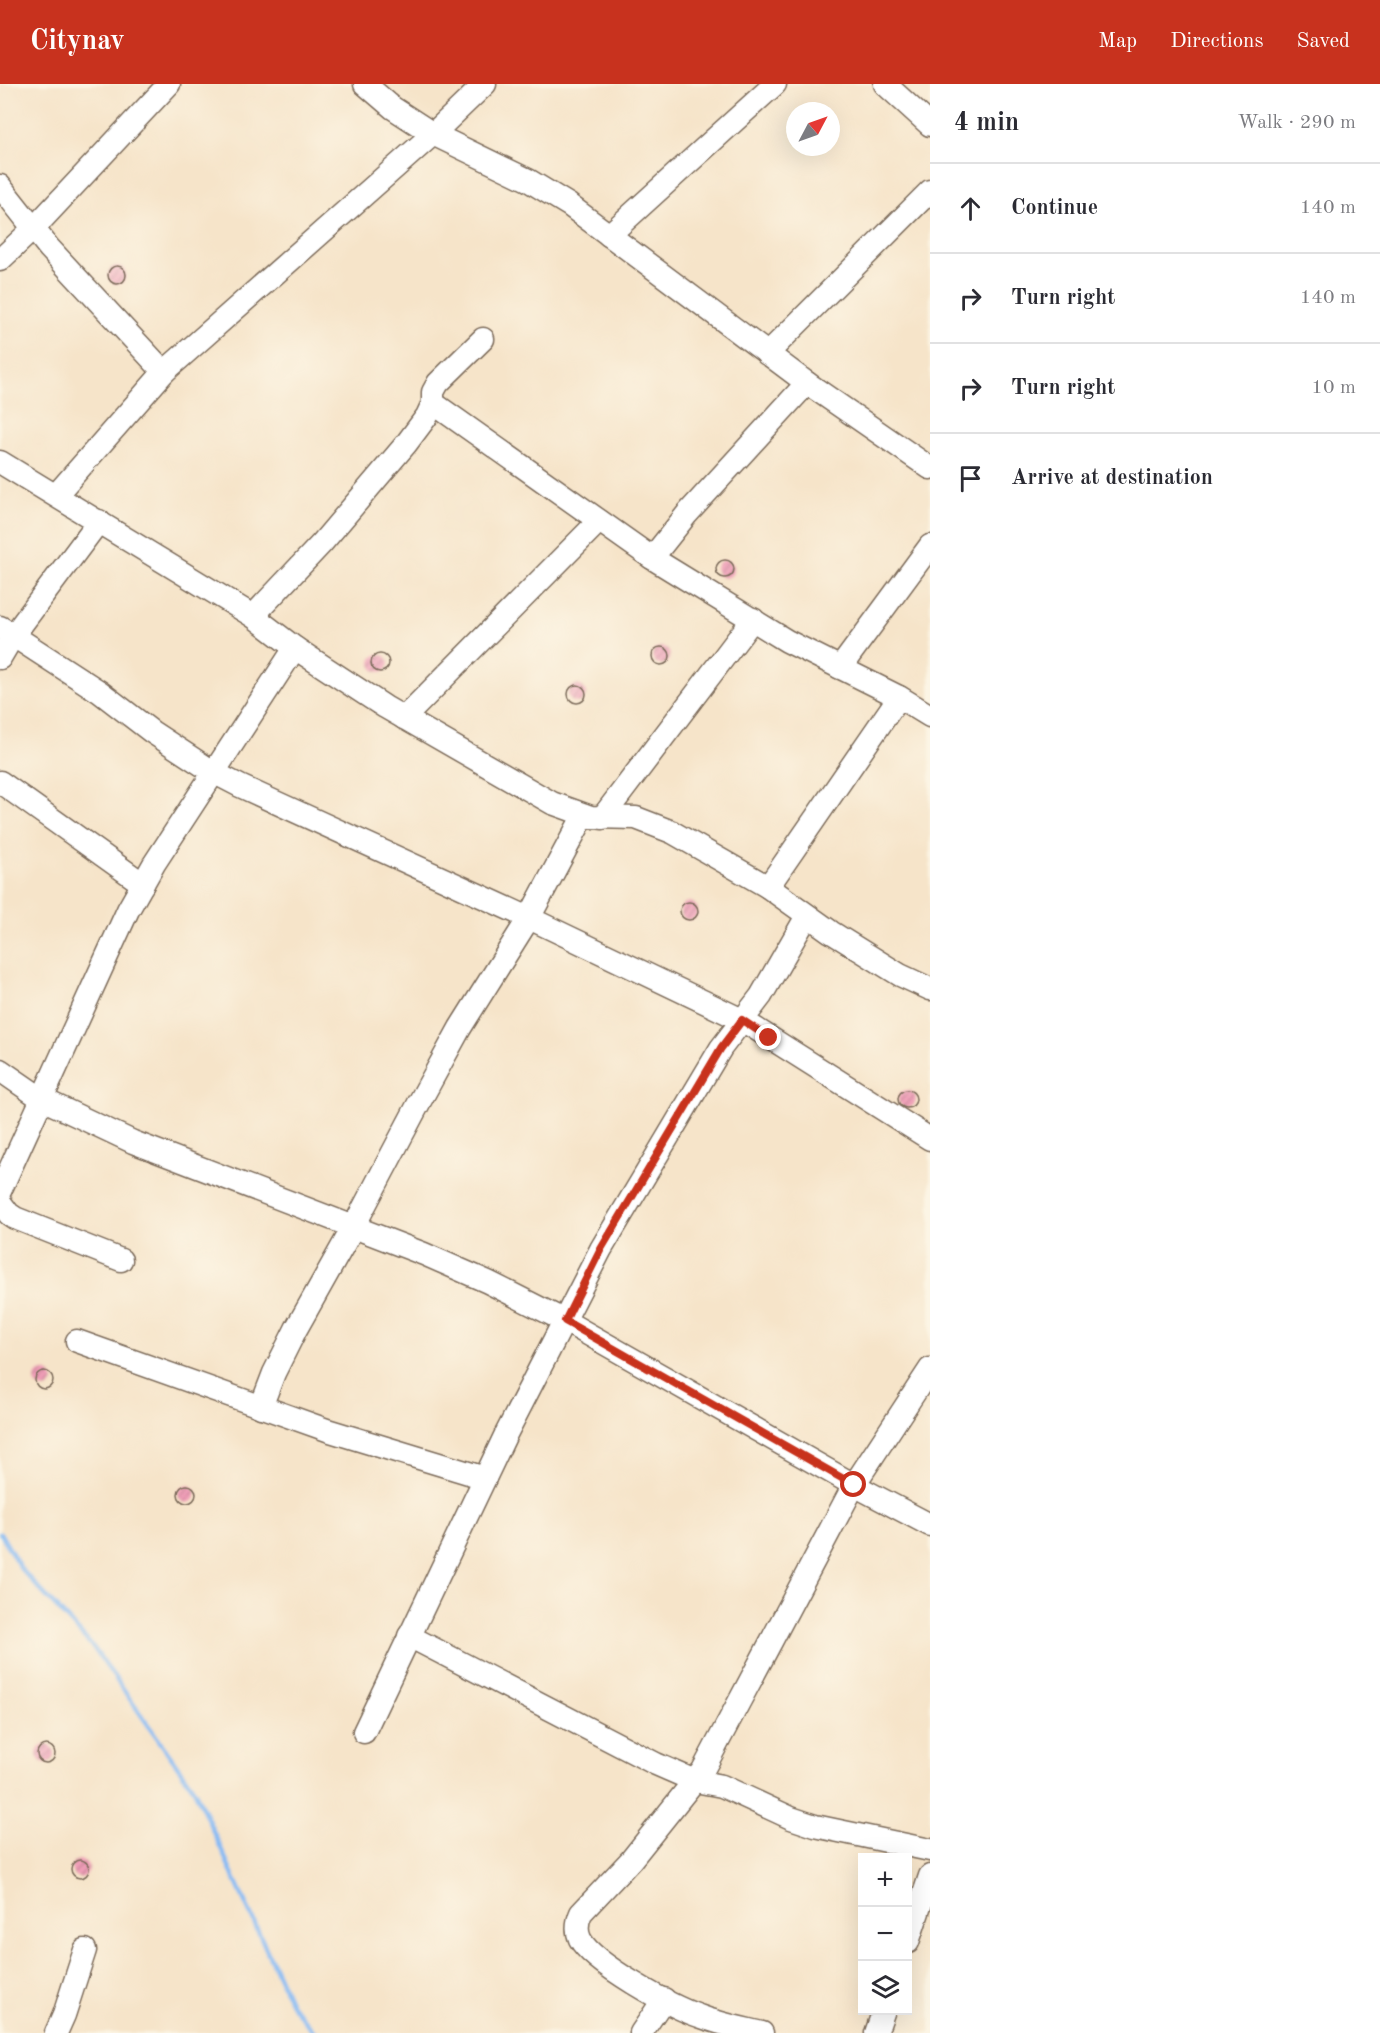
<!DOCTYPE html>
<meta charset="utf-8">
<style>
body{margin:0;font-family:"Old Standard TT",serif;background:#f2f2f3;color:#2b2b33}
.controls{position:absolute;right:18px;bottom:18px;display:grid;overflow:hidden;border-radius:0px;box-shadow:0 6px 24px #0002}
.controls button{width:54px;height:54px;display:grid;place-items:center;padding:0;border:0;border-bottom:2px solid #e1e1e2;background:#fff;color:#2b2b33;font:30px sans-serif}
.compass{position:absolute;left:786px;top:18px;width:54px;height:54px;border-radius:50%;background:#fff;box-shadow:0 6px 24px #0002;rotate:49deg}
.stop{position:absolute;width:18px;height:18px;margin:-14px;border:4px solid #c8321e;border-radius:50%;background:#fff}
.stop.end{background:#c8321e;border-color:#fff;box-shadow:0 2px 6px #0008}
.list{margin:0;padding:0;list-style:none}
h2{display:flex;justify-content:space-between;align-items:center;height:78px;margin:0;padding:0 24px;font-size:26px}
h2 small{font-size:20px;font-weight:400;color:#7c7c81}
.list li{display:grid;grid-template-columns:39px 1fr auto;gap:18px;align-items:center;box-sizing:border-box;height:90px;padding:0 24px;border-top:2px solid #e1e1e2}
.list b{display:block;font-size:22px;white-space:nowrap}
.list em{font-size:20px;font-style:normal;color:#7c7c81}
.icon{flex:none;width:33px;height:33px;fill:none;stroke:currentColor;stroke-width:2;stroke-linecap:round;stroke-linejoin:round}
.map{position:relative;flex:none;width:930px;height:1949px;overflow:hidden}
header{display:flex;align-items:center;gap:36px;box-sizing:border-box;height:84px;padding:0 30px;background:#c8321e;color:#fff}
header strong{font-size:28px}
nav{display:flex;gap:33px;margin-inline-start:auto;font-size:21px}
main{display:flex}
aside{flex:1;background:#fff}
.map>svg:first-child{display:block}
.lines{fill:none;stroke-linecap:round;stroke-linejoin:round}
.stream{stroke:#85baf4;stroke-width:4.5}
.building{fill:url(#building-hatch)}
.minor-casing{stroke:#7c6b5a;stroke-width:25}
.minor{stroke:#fff;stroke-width:22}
.route{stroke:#c8321e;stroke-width:8}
</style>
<header>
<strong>Citynav</strong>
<nav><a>Map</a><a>Directions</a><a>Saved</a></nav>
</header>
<main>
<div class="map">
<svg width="930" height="1949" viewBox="0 0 930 1949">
<defs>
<pattern id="building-hatch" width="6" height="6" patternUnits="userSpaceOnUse" patternTransform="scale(1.5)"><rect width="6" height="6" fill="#f09eb8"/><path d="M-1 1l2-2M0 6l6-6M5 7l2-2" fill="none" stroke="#c48195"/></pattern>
</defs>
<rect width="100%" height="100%" fill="#fcf5e5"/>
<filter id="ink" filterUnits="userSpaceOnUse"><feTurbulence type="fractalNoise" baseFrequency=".0167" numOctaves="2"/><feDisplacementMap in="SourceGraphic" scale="12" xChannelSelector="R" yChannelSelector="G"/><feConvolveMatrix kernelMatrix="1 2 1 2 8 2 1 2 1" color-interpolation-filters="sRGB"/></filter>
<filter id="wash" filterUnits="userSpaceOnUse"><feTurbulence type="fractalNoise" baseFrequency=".008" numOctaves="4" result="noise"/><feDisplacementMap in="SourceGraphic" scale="24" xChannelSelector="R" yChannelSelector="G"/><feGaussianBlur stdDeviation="1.35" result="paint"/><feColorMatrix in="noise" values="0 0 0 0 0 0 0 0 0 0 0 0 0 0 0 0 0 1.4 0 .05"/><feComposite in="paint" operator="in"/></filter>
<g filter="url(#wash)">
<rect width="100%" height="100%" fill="#f6e4c9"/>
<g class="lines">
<polyline class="stream" points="0,1449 21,1485 93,1563 195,1707 291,1920 315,1949"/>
</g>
<g id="blocks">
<g class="building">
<circle cx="117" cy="191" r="9"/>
<circle cx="725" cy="485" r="9"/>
<circle cx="661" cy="572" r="9"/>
<circle cx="380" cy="579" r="9"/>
<circle cx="577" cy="610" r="9"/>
<circle cx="689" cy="827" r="9"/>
<circle cx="907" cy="1015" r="9"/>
<circle cx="44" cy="1296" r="9"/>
<circle cx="187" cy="1410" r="9"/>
<circle cx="46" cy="1670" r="9"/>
<circle cx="80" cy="1785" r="9"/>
</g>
</g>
</g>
<g filter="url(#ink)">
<use href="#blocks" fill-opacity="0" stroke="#7c6b5a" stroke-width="1.5"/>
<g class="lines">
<defs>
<g id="minor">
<polyline points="365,0 393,24 433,50 528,96 569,121 807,299 930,384"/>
<polyline points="885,0 930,41"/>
<polyline points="0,102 49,164 164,288"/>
<polyline points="609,151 775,0"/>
<polyline points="0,176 34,144 169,0"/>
<polyline points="767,270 930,107"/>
<polyline points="433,319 652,474 787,557 899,613 930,632"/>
<polyline points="0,378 253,532 295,564 385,623 552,719 591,733 636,734 672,748 768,803 831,848 900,891 930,905"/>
<polyline points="56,411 164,288 433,50 485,0"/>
<polyline points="652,474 687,430 807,299"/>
<polyline points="253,532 322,459 406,360 427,332 433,319 433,308 438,299 483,255"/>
<polyline points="0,543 100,608 152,648 213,688 240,702 529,834 742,936 930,1055"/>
<polyline points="0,574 13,552 99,437"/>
<polyline points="840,584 930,462"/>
<polyline points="404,634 599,437"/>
<polyline points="0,698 143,800"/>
<polyline points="602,734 753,535"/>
<polyline points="768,803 899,613"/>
<polyline points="0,986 42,1015 133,1058 424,1170 488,1198 565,1237 854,1401 930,1441"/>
<polyline points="0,1107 128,826 154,780 295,564"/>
<polyline points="0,1118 9,1130 15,1134 121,1176"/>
<polyline points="77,1257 327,1346 485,1394"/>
<polyline points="261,1323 274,1289 296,1245 354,1142 420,1017 460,944 529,834 584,731"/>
<polyline points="409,1552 656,1680 695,1697 722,1702 791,1734 815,1742 930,1766"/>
<polyline points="364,1648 506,1350 601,1165 721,964 761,912 807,832"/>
<polyline points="908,1858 930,1792"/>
<polyline points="56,1949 64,1931 85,1866"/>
<polyline points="641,1949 664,1915"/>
<path d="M762 1949C741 1944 720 1940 699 1932 672 1923 593 1880 580 1855 576 1846 577 1838 581 1829L631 1776 703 1686 854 1401 930 1285"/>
<polyline points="876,1949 884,1926"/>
</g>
</defs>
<use href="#minor" class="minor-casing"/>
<use href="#minor" class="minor"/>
</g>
</g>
<g class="lines" filter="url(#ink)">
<polyline class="route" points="769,954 742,936 721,964 601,1165 565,1237 854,1401"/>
</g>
</svg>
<div class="controls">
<button>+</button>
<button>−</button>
<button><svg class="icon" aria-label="layers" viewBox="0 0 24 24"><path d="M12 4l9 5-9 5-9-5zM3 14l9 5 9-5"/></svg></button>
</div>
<svg class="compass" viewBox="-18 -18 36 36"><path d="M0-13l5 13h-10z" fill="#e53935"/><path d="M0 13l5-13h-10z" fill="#7c7c81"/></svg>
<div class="stop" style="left:854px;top:1401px"></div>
<div class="stop end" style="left:769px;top:954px"></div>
</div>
<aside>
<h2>4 min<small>Walk · 290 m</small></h2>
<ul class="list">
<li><svg class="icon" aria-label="ahead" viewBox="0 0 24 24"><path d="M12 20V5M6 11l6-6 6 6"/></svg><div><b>Continue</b></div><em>140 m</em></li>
<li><svg class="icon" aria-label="right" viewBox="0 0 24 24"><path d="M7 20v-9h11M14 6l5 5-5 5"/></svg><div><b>Turn right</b></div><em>140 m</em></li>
<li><svg class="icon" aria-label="right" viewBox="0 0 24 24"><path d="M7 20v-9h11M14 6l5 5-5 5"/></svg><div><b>Turn right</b></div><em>10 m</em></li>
<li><svg class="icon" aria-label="arrive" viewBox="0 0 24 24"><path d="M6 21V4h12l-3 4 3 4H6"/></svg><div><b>Arrive at destination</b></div></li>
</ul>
</aside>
</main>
